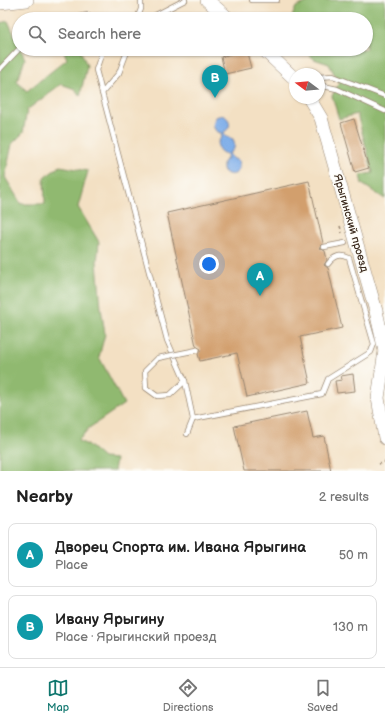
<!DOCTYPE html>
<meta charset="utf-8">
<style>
body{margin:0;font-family:"Balsamiq Sans",sans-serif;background:#f6f6f6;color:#222}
.compass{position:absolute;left:289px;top:68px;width:36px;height:36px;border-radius:50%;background:#fff;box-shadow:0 1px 3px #0004;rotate:286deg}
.you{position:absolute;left:209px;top:264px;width:14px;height:14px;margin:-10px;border:3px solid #fff;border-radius:50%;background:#1a73e8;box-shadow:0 0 0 6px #1a73e833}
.badge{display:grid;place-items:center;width:26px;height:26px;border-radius:50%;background:#0f766e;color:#fff;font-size:13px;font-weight:700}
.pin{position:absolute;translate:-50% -33px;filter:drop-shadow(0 1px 2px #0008)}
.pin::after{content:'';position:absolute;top:21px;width:14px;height:12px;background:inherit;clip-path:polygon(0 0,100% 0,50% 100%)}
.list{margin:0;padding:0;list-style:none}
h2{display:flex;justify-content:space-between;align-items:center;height:52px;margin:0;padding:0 16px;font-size:17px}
h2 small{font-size:13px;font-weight:400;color:#767676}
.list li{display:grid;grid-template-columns:26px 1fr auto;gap:12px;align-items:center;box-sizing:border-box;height:64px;margin:0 8px 8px;padding:0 8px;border:1px solid #e0e0e0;border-radius:8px}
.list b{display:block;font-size:15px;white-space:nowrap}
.list p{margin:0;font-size:13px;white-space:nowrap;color:#767676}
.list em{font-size:13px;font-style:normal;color:#767676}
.icon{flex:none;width:22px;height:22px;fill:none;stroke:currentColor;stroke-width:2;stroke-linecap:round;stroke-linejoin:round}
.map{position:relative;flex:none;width:385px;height:471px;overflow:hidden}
.search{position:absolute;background:#fff;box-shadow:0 1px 3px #0004;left:12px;right:12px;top:12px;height:44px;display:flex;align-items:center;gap:10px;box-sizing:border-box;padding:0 14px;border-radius:22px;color:#767676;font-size:15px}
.sheet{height:196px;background:#fff}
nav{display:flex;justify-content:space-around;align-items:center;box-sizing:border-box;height:56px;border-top:1px solid #e0e0e0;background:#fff;font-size:11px;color:#767676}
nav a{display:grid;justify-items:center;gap:2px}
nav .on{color:#0f766e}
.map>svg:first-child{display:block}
.forest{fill:#90b96f;stroke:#667246}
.water{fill:#7faee9;stroke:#5d6c84}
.building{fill:#d29f6d}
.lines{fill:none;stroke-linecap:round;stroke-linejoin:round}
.service-casing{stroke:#978570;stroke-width:6}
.secondary-casing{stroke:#978570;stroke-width:14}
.path{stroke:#978570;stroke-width:1.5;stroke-dasharray:3 3;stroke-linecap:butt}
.service{stroke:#fff;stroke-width:4.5}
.secondary{stroke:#fff;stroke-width:13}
.service-bridge-casing{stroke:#978570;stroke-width:6;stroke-linecap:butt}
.service-bridge{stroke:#fff;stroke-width:4.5}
.labels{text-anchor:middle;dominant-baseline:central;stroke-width:3;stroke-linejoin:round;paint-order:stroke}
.street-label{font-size:11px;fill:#3b2a1e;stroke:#fdfcf7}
</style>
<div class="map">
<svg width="385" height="471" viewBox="0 0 385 471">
<rect width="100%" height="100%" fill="#fdfcf7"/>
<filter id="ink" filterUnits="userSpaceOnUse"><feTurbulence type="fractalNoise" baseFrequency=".025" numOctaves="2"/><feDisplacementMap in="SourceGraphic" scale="8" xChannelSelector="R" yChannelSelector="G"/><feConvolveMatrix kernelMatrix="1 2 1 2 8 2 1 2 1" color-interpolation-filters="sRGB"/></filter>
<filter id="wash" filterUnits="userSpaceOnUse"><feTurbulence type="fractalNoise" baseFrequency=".012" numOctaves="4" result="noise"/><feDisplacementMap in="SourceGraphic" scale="16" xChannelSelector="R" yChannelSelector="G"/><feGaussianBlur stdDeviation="0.9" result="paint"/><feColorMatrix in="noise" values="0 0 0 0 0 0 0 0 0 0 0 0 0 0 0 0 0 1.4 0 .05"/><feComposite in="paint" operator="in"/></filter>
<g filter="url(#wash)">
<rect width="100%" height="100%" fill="#f3e0c3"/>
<g class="forest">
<polygon points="313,0 385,0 385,199 362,184 360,175 373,173 357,114 339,119 332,96 339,83 329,64 314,59 303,49 366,49 366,19 291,19 296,7"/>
<polygon points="8,21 25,59 17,82 27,91 67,59 63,49 80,49 87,66 80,96 75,89 61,84 27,110 23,133 12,144 5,177 21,204 45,204 44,178 60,166 88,171 78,207 99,242 97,262 101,308 105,334 99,357 124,404 89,428 78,441 88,445 103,458 116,459 114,471 0,471 0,23"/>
</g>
<path class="water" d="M223 115C231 119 232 128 224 132L225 136 233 139C236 145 235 150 229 153L231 157 238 161C243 172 231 180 223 170V162L228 158 226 154C217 152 215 143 222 137L221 133 216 131 213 126 215 117Z"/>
<g id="blocks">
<g class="building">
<polygon points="246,49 251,68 225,74 221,57"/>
<polygon points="354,119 369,168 355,172 341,123"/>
<polygon points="309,181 323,243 320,248 325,251 327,260 324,265 328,268 342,328 300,337 310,383 247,397 237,353 200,361 198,354 201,349 196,346 167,213"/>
<polygon points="353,374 355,391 337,393 335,381 342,380 341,376"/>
<polygon points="307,411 313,438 324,436 331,471 244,471 234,426"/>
</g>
</g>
</g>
<g filter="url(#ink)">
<use href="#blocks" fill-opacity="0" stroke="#978570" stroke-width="1"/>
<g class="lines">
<defs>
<g id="service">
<polyline points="252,0 277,0"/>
<polyline points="69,19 88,15 98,19"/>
<polyline points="137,19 141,9 141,0"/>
<polyline points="148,19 185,0"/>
<polyline points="128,49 119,73 102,93 167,340 185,381 193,419 187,434"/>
<polyline points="0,69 19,49"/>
<polyline points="319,77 333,76 385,96"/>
<polyline points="319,85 337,89 385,111"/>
<polyline points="102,93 96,70 103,49"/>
<polyline points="324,247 345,243"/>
<polyline points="158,358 145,371 146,388 157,396 170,395 185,381"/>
<path d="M193 419 322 394 328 379 371 352 374 344 349 258C340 253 334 256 328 264"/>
</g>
<g id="secondary">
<polyline points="207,0 229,19"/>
<polyline points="0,3 27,0"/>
<polyline points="263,49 295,79"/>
<polyline points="309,98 321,118 376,311 385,351"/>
<polyline points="385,351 378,398 385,438"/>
</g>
</defs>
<use href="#service" class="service-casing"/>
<use href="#secondary" class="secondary-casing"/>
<g class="path">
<polyline points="340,226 342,233"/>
<polyline points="378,464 385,462"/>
</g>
<use href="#service" class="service"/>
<use href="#secondary" class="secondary"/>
<defs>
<polyline id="service-bridge" points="158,358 197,350"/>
</defs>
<use href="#service-bridge" class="service-bridge-casing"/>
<use href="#service-bridge" class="service-bridge"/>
</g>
</g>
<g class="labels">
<g class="street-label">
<text transform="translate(351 223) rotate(74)">Ярыгинский проезд</text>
</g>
</g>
</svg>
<svg class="compass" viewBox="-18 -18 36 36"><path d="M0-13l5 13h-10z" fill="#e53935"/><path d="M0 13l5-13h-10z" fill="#767676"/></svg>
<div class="you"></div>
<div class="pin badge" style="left:260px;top:296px;background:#0f9aa8">A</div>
<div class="pin badge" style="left:215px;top:98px;background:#0f9aa8">B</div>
<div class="search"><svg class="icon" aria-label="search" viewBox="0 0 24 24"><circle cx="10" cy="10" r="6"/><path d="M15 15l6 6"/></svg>Search here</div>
</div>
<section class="sheet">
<h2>Nearby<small>2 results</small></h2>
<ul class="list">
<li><span class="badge" style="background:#0f9aa8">A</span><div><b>Дворец Спорта им. Ивана Ярыгина</b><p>Place</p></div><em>50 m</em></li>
<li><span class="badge" style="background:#0f9aa8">B</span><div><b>Ивану Ярыгину</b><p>Place · Ярыгинский проезд</p></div><em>130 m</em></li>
</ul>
</section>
<nav>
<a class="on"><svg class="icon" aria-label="map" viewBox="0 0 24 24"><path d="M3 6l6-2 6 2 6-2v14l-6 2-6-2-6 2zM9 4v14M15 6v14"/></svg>Map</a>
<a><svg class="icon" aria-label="directions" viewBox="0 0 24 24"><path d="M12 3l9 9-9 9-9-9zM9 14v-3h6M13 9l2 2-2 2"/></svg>Directions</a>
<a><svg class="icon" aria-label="saved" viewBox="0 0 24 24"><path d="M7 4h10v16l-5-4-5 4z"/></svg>Saved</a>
</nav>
